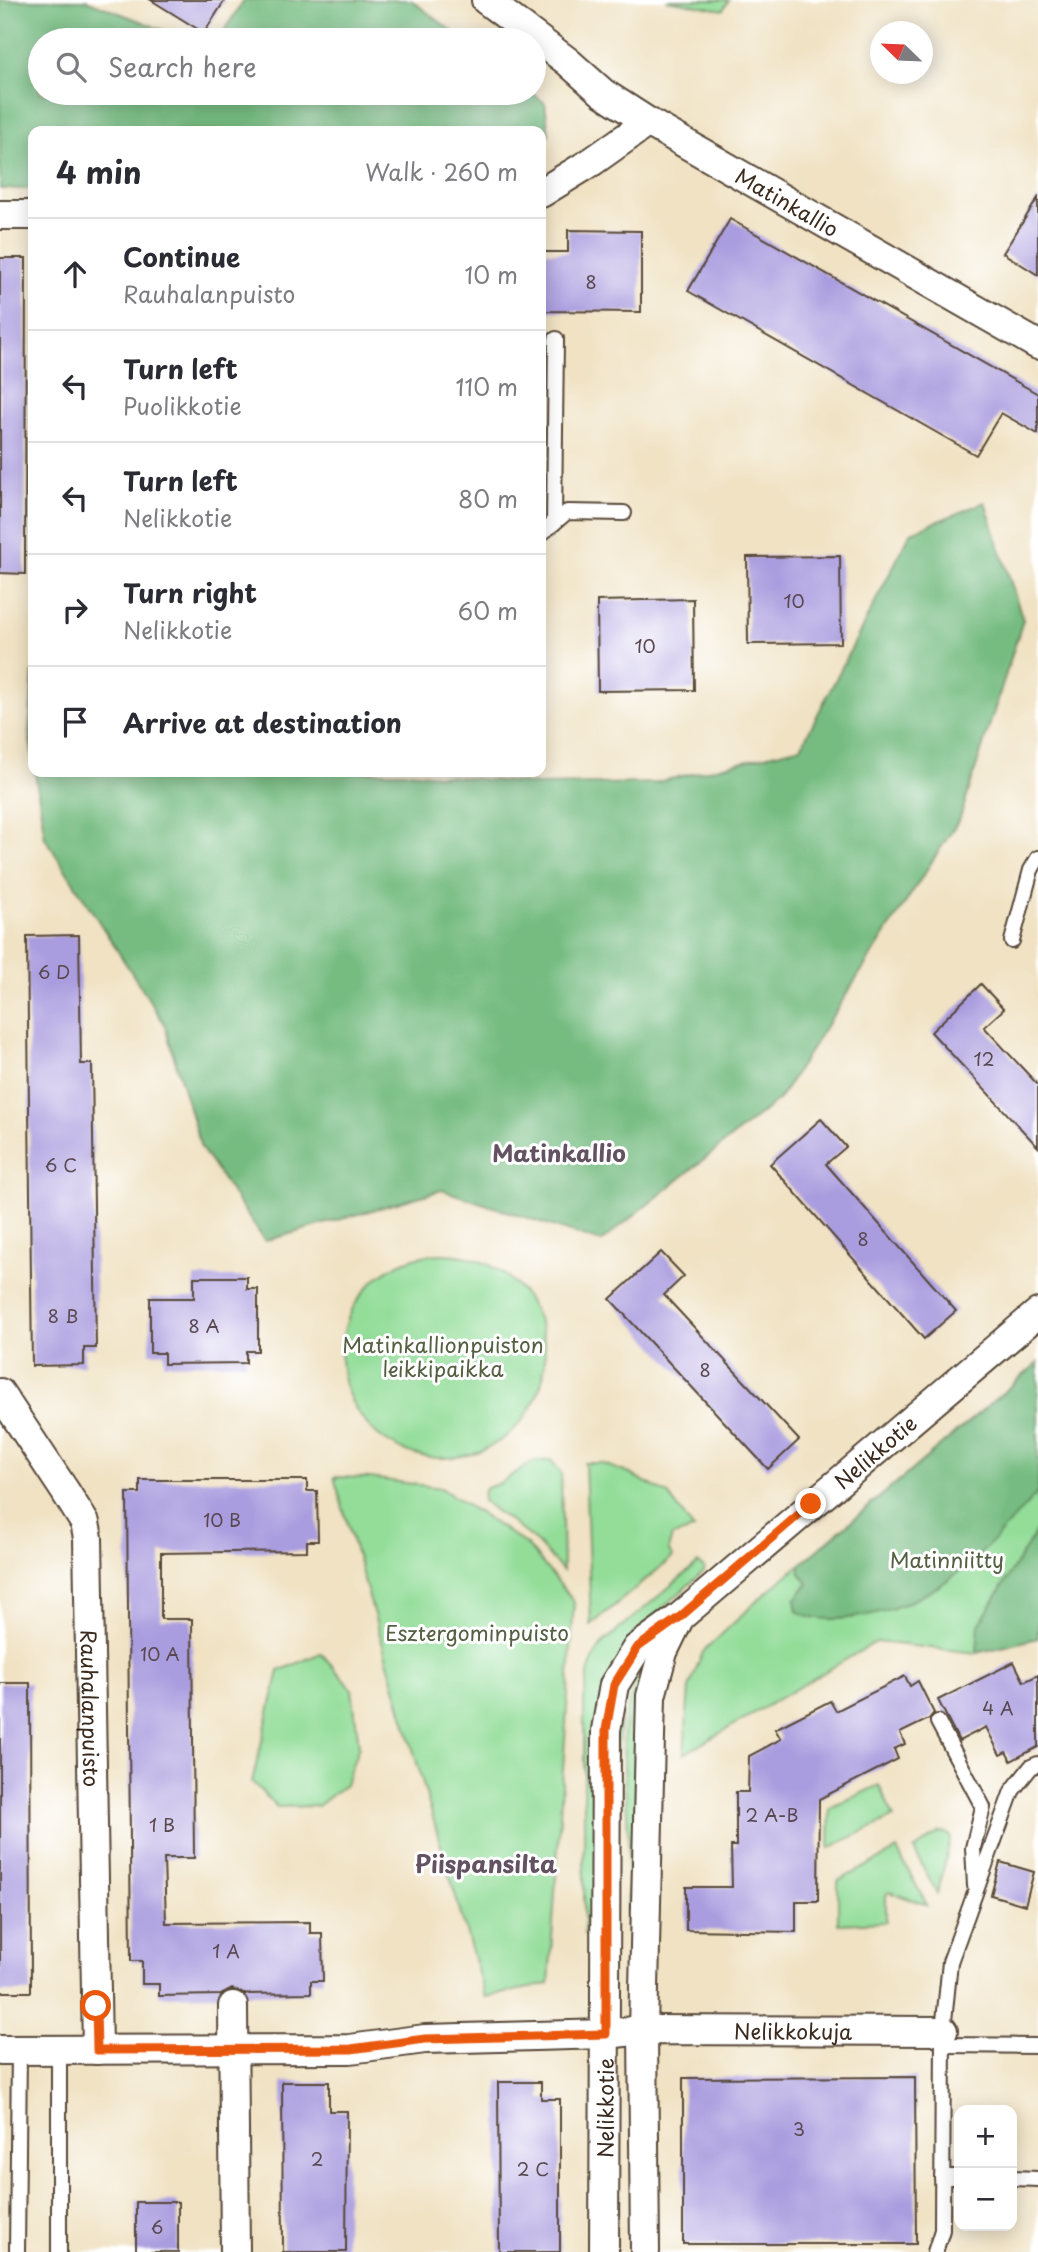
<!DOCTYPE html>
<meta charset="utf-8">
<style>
body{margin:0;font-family:"Playpen Sans",sans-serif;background:#f7f7f7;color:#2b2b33}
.controls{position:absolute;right:21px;bottom:21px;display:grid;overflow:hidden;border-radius:14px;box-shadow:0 4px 18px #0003}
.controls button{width:63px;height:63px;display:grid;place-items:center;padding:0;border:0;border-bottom:2px solid #e1e1e2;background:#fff;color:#2b2b33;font:35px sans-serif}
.compass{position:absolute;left:870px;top:21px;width:63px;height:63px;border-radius:50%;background:#fff;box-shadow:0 4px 18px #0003;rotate:293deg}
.stop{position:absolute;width:21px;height:21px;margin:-16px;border:5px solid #ea580c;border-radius:50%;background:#fff}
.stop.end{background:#ea580c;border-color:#fff;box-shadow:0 2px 7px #0008}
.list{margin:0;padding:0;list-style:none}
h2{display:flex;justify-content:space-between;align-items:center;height:91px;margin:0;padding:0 28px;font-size:30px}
h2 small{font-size:23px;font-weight:400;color:#7c7c81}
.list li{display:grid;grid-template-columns:46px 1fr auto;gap:21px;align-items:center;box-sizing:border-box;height:112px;padding:0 28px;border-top:2px solid #e1e1e2}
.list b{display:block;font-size:26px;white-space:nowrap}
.list p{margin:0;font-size:23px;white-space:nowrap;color:#7c7c81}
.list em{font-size:23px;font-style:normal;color:#7c7c81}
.icon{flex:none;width:38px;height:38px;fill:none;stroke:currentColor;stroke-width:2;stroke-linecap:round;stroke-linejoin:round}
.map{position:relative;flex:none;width:1038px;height:2252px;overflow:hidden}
.search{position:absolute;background:#fff;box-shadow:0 4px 18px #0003;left:28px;top:28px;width:518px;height:77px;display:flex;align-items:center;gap:18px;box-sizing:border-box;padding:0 24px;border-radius:38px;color:#7c7c81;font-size:26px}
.panel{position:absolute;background:#fff;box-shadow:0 4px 18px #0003;left:28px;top:126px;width:518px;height:651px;border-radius:14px}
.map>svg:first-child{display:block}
.green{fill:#93dd99;stroke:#67845c;stroke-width:2}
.forest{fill:#76bc81;stroke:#587350;stroke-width:2}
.building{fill:#aa9ddf}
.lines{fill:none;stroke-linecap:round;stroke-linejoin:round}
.lane-casing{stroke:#564637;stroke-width:18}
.street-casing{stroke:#564637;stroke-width:32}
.lane{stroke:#fff;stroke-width:14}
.street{stroke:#fff;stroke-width:28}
.route{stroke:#ea580c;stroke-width:9}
.labels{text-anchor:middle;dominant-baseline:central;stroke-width:6;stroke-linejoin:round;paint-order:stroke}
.number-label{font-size:18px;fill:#57474e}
.street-label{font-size:21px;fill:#3b2a1e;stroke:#fff}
.park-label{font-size:21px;fill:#556043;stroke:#fff}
.neighbourhood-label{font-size:23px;font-weight:bold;fill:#625262;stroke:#fff}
.quarter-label{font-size:24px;font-weight:bold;fill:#625262;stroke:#fff}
</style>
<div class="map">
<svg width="1038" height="2252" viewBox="0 0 1038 2252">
<rect width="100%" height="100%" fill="#fff"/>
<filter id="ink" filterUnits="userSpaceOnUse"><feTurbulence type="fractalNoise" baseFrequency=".0143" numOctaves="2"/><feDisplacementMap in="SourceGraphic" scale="14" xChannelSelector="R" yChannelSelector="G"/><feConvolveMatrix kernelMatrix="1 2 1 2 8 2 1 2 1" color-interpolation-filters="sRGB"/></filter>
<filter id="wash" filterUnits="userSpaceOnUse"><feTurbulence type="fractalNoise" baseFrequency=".00686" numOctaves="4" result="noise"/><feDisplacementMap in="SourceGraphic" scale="28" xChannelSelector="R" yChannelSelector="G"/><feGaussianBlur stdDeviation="1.57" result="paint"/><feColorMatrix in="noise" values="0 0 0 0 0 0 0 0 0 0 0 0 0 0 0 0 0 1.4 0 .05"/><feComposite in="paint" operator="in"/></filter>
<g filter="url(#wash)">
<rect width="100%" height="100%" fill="#f0e2c3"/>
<g class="green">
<polygon points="666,0 729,0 723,10"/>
<circle cx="443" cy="1356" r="102"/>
<polygon points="1038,1363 1038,1638 977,1653 876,1642 684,1754 689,1688 703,1652 758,1600"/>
<polygon points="551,1460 561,1473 563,1571 534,1540 483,1501 484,1489 500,1483 532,1462"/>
<polygon points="585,1463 601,1463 630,1474 668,1494 694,1530 672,1536 668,1550 673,1557 591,1625"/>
<polygon points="334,1477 370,1478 441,1488 527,1545 574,1601 549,1984 485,1997"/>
<path d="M698 1563 704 1568 703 1572 633 1635 591 1936 584 1934V1698C587 1677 590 1658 604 1642Z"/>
<polygon points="321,1653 352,1689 359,1746 345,1785 318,1806 277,1807 252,1782 279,1671"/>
<path d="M642 1667 643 1669 636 1701V1872L632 1925 627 1924C628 1893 629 1862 628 1831 626 1771 613 1724 642 1667Z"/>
<polygon points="879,1785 894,1817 829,1848 830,1808"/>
<polygon points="940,1832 946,1833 951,1838 937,1894 914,1850"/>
<polygon points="897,1850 927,1905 889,1892 886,1895 886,1922 838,1924 838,1881"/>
</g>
<g class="forest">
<polygon points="0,0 86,0 189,40 40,40 40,93 532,93 545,103 549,134 541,142 541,131 33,131 33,189 0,189"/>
<polygon points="244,0 411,0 464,40 218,40"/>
<polygon points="985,502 1023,620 960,818 779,1099 601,1242 442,1190 265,1241 201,1148 164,1023 45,838 35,772 409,772 538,785 654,783 801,747 911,532"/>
<polygon points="33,671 33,760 29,733"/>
<path d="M1038 1363V1492C983 1554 936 1608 849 1618 832 1620 812 1620 797 1611L795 1600 808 1584 800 1573V1565Z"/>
<polygon points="1038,1528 1038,1638 977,1653 979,1625"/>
</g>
<g id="blocks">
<g class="building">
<polygon points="151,0 225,0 204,33"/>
<polygon points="1038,198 1038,275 1003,253"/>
<polygon points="730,219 1038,394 1038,434 1001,413 976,455 688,291"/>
<polygon points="568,230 641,231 641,312 541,311 541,252 568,252"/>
<polygon points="0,258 26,258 25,574 0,573"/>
<polygon points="840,556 841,643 748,644 747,557"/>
<polygon points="693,599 694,690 598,691 597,601"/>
<polygon points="79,935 81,1064 92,1064 96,1348 84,1348 84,1365 32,1366 27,936"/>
<polygon points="981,984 1004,1009 984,1027 1038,1085 1038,1147 931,1032"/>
<polygon points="821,1119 846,1147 826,1164 956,1311 924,1339 770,1164"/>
<polygon points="661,1252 684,1276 664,1295 799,1440 768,1469 610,1299"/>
<polygon points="194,1277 247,1277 247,1289 258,1289 258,1351 246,1351 246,1363 164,1364 164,1353 150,1353 150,1298 194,1298"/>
<polygon points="140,1480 307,1480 307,1491 317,1491 318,1541 307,1541 307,1551 161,1553 161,1619 192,1619 194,1858 164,1858 166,1923 310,1922 310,1933 322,1933 323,1981 311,1981 311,1993 244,1994 232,1989 221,1995 159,1996 159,1984 142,1984 142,1961 131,1961 127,1493 140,1493"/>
<polygon points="1014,1662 1024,1682 1038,1675 1038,1747 1011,1761 1006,1752 1000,1755 986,1727 959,1741 938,1700"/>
<polygon points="905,1676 910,1686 918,1681 934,1713 929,1719 900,1733 905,1744 894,1749 898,1759 819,1799 818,1901 796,1901 796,1932 686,1930 686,1887 732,1887 731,1846 736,1846 736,1792 748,1792 749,1756 781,1739 775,1729 830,1701 836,1711"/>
<polygon points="0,1683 30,1683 31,1992 0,1992"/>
<polygon points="1000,1862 1034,1872 1025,1905 991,1895"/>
<polygon points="915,2077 916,2244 683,2244 683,2078"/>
<polygon points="282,2082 329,2082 329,2111 347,2111 346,2252 283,2252"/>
<polygon points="498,2082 541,2082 541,2099 560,2099 560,2252 499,2252"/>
<rect x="136" y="2202" width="42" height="50"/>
</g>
</g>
</g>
<g filter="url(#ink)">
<use href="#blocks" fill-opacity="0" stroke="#564637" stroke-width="2"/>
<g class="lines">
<defs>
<g id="lane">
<polyline points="554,523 556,339"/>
<polyline points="541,534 567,512 624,513"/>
<polyline points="1012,941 1031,870 1038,858"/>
<polyline points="938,1722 983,1807 973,1848 975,1886"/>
<polyline points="943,2045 1038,2046"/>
<polyline points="942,2177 959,2177"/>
<polyline points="1012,2178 1038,2179"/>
<polyline points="17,2252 19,2050"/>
<polyline points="59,2252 59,2050"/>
<polyline points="935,2252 942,2230 943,2031 950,1962 1012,1791 1031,1767 1038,1764"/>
</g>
<g id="street">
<polyline points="486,0 567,61 603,93 648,122"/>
<path id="s1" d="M541 193 593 161 648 122 1038 345"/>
<polyline points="0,215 33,215"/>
<path id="s2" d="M0 1393 65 1491 85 1523 88 1538 97 2050"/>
<polyline points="233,2006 235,2252"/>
<path id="s3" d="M0 2050 350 2049 425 2039 606 2034 643 2030 943 2031"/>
<path id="s4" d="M604 2252 606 1730 614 1685 637 1648 680 1617 1038 1313"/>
<polyline points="645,2252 643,2030 651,1696 663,1652 679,1619"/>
</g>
</defs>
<use href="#lane" class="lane-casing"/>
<use href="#street" class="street-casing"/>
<use href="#lane" class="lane"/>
<use href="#street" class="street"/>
</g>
</g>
<g class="lines" filter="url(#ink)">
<polyline class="route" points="96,2006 97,2050 351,2049 425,2039 606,2034 606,1730 614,1685 638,1647 680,1617 811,1504"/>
</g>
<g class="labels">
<g class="number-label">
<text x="591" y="281">8</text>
<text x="794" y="600">10</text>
<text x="645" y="645">10</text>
<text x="54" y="971">6 D</text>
<text x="984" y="1058">12</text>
<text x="61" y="1164">6 C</text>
<text x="863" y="1238">8</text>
<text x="63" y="1315">8 B</text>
<text x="204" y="1325">8 A</text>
<text x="705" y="1369">8</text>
<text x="222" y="1519">10 B</text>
<text x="160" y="1653">10 A</text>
<text x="998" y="1707">4 A</text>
<text x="772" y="1814">2 A-B</text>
<text x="162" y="1824">1 B</text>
<text x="226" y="1950">1 A</text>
<text x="799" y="2128">3</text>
<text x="317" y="2158">2</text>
<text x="533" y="2168">2 C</text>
<text x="157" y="2226">6</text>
</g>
<g class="street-label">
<text stroke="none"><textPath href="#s1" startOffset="289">Matinkallio</textPath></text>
<text stroke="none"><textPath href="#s4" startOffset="920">Nelikkotie</textPath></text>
<text stroke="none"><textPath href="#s2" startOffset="341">Rauhalanpuisto</textPath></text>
<text stroke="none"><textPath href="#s3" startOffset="794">Nelikkokuja</textPath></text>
<text stroke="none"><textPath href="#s4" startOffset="144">Nelikkotie</textPath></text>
</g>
<g class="park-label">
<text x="443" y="1344">Matinkallionpuiston<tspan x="443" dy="24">leikkipaikka</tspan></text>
<text x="947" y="1559">Matinniitty</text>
<text x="477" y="1632">Esztergominpuisto</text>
</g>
<g class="neighbourhood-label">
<text x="559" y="1152">Matinkallio</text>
</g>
<g class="quarter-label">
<text x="486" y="1863">Piispansilta</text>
</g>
</g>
</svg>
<div class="controls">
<button>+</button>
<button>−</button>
</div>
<svg class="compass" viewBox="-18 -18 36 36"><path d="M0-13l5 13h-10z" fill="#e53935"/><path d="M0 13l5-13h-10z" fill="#7c7c81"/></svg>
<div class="stop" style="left:96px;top:2006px"></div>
<div class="stop end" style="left:811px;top:1504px"></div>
<div class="search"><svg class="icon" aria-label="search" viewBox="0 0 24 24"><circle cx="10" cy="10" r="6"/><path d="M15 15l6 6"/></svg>Search here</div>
<section class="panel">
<h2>4 min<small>Walk · 260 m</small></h2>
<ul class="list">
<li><svg class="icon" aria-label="ahead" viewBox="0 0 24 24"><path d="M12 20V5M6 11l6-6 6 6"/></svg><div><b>Continue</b><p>Rauhalanpuisto</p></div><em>10 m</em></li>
<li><svg class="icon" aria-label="left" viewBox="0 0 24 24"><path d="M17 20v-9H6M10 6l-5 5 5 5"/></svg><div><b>Turn left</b><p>Puolikkotie</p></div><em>110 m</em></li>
<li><svg class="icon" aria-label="left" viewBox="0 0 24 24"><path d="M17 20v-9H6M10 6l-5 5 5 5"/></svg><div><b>Turn left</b><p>Nelikkotie</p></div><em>80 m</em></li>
<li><svg class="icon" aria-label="right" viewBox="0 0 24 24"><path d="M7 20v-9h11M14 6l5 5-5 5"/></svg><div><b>Turn right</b><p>Nelikkotie</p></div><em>60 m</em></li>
<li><svg class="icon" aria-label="arrive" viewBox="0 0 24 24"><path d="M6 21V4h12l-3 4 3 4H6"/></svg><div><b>Arrive at destination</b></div></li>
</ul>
</section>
</div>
